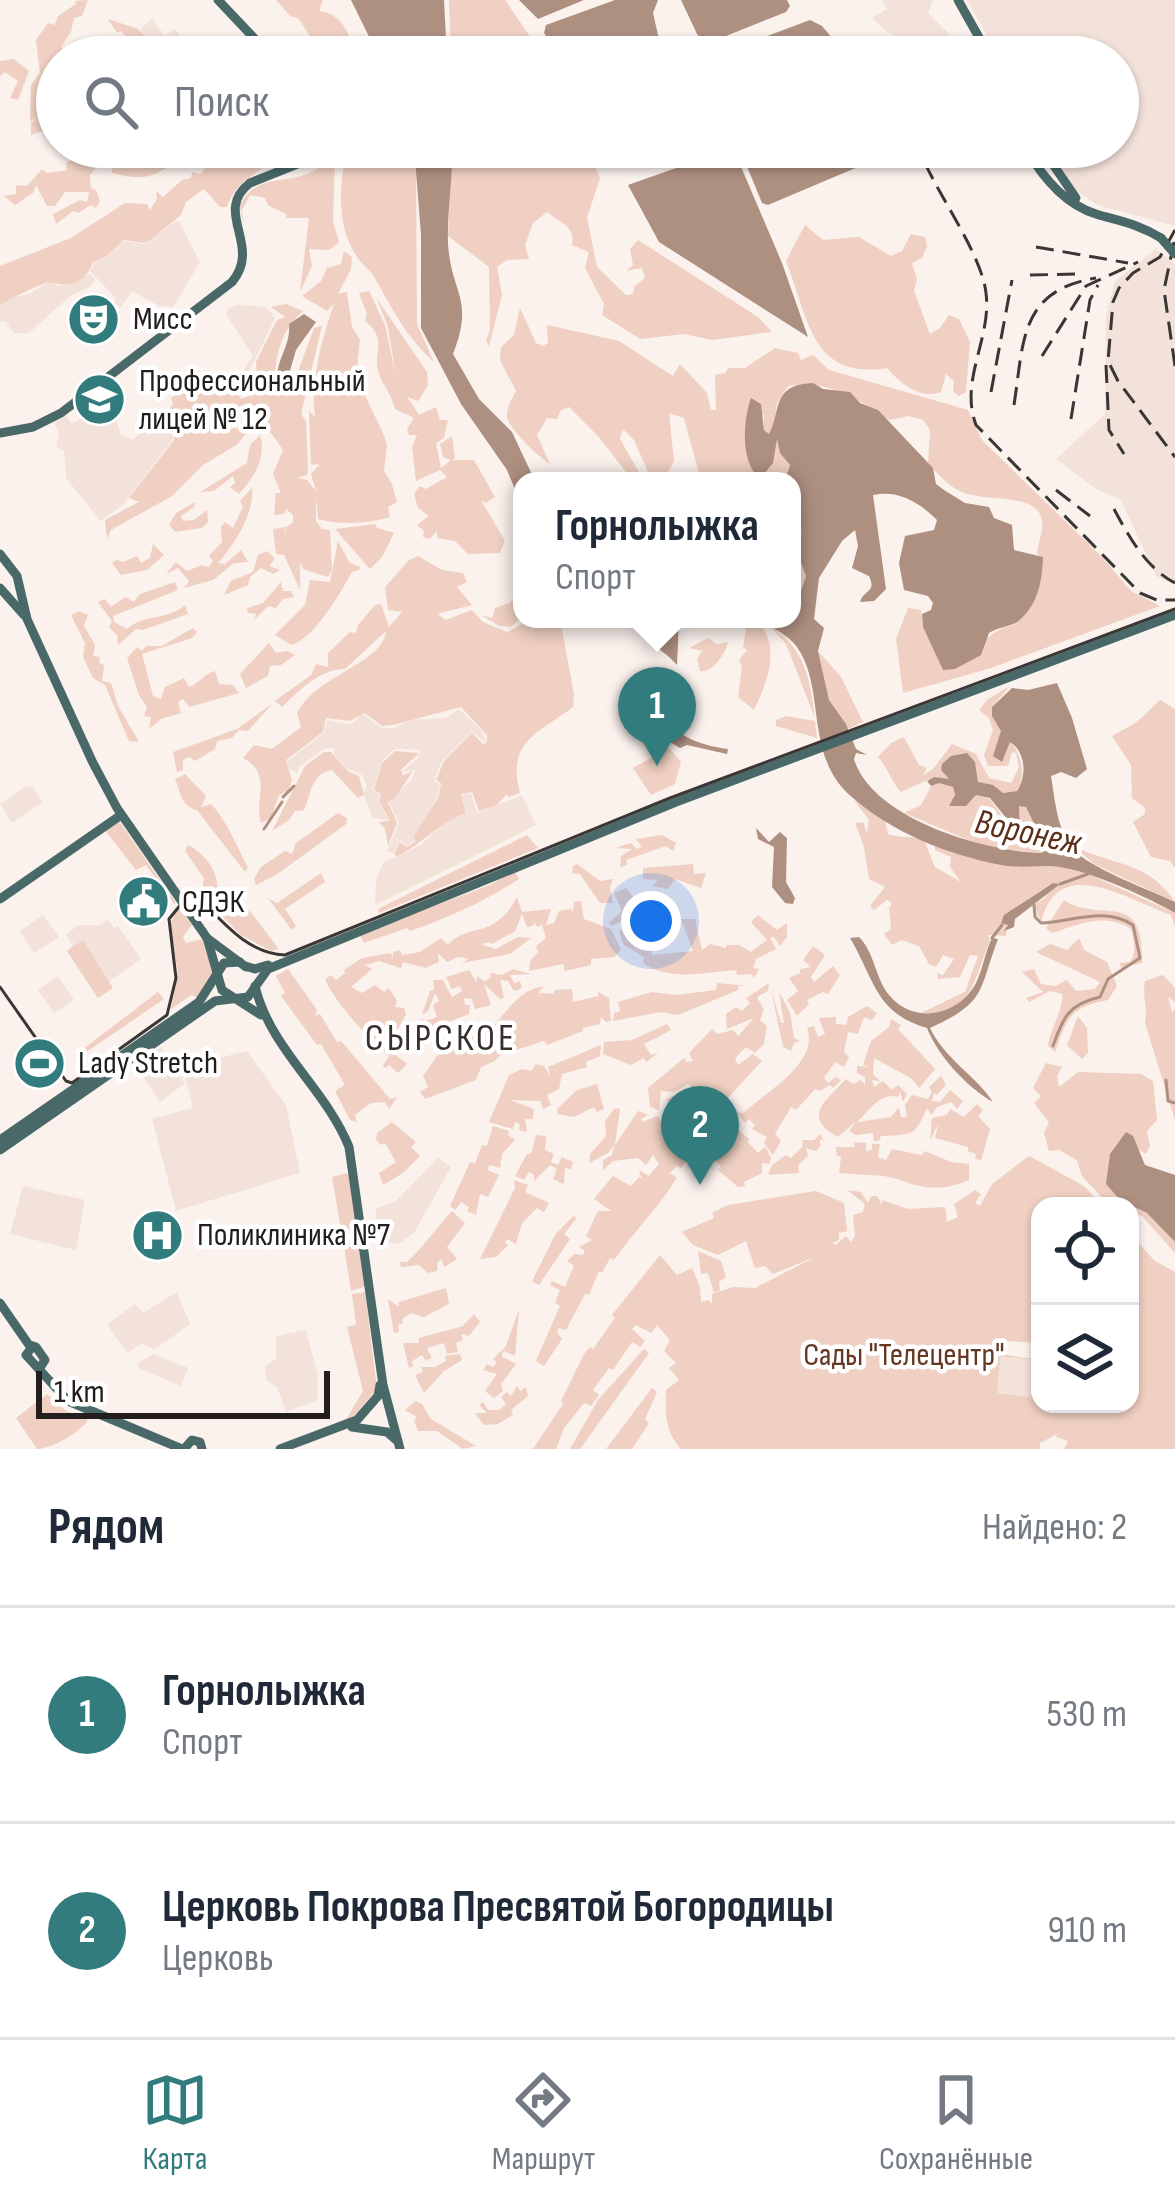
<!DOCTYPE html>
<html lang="ru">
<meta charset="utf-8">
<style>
body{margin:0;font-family:"Sofia Sans Condensed",sans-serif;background:#f2f2f3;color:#1f2937}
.controls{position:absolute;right:36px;bottom:36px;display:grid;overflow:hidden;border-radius:24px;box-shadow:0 3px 9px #0004}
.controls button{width:108px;height:108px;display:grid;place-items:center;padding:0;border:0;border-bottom:3px solid #e0e1e3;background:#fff;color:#1f2937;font:60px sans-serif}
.scale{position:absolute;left:36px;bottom:30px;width:294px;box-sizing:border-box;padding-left:12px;border:6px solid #211e1c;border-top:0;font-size:33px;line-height:42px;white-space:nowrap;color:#211e1c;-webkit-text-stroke:9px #fff;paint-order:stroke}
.you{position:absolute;left:651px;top:921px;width:42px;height:42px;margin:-30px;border:9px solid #fff;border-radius:50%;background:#1a73e8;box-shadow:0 0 0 18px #1a73e833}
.badge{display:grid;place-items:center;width:78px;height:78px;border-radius:50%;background:#337c7e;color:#fff;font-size:39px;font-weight:700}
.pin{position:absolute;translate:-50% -99px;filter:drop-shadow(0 3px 6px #0008)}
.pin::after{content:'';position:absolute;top:63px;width:42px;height:36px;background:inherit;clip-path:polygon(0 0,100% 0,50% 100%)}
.popup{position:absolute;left:513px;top:472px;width:288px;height:156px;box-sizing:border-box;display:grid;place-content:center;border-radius:24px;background:#fff;filter:drop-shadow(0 3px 9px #0005);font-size:39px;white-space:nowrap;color:#747a83}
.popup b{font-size:45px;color:#1f2937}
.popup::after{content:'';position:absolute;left:50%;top:100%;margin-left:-24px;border:24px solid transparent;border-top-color:#fff}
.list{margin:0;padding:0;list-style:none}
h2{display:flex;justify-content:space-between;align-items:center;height:156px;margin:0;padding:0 48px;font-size:51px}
h2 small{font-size:39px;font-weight:400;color:#747a83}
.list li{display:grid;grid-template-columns:78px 1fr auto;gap:36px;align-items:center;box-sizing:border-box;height:216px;padding:0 48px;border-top:3px solid #e0e1e3}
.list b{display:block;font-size:45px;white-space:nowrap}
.list p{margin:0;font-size:39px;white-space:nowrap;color:#747a83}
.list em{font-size:39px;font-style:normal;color:#747a83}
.icon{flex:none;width:66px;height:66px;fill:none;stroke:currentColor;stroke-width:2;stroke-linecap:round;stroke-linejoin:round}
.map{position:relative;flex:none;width:1175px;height:1449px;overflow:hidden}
.search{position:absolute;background:#fff;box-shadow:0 3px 9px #0004;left:36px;right:36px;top:36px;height:132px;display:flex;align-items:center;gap:30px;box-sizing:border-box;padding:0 42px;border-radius:66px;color:#747a83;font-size:45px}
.sheet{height:588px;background:#fff}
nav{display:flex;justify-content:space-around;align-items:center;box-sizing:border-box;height:168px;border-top:3px solid #e0e1e3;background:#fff;font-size:33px;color:#747a83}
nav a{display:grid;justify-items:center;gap:6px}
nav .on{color:#337c7e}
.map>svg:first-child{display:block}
.built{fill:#f3e2da}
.green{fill:#efd0c2}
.water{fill:#ae9081}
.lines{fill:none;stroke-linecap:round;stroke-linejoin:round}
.stream{stroke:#ae9081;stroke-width:3}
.major{stroke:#496969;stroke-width:9}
.tram{stroke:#393633;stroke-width:3}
.rail{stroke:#393633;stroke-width:3;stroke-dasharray:18 9;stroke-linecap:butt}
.major-bridge{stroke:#496969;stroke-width:9}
.labels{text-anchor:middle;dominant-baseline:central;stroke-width:9;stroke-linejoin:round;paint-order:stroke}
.poi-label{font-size:33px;fill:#211e1c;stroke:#fff;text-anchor:start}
.park-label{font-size:33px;fill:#653822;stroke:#fff}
.water-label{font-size:36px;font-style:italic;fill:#5b2f19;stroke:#fff}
.quarter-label{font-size:39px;letter-spacing:3px;fill:#372f2c;stroke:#fff}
</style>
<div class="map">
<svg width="1175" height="1449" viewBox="0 0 1175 1449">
<rect width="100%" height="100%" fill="#fbf1ed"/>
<g class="built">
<polygon points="882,0 933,0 928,13 950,35 925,51 887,32 872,18 887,9"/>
<polygon points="967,0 1175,0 1175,226 1097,205 1072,188 1049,147 1118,147 1118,57 999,57"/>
<polygon points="152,19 165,36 175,29 187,45 180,50 182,54 168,57 143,33 140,29"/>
<polygon points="178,220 200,262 173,307 159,306 132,291 121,307 114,304 116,298 90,271 94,262 106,258 124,241 144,244"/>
<polygon points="1156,249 1175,264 1175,585 1156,576 1121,500 1096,489 1056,459 1105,414 1106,315 1115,281"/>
<polygon points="90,274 95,280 90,287 70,296 29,333 14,333 5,321 0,322 0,307 10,298 31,293 48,282 59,286"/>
<polygon points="239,305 266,307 275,318 250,370 254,379 241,397 232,387 253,356 226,314 229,308"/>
<polygon points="95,410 114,412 121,435 133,440 149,424 153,413 173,426 173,439 124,504 101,521 66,478 64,451 56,447 59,435 55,423 66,416 72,424"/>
<polygon points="459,709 482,731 486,743 472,732 442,761 434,781 440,784 438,795 413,842 407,846 401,840 393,853 387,851 399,823 389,802 412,779 415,770 402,772 418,758 420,750 394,749 382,761 373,790 380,795 378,801 389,821 372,817 363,793 367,787 362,775 348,769 334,754 334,747 324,749 298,768 298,773 289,768 287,761 324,733 327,720 351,724 363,714 380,727 393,729 410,720 446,718"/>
<polygon points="26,786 33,787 43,802 12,823 0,804"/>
<polygon points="471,793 477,813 522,795 536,825 375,905 376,881 383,863 421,845 445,821 467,814 461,795"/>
<polygon points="43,915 59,937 34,953 20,931"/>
<polygon points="108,919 114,928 118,926 141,959 110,981 109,991 98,998 67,951 73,946 66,935 78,925 101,925"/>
<polygon points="58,976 74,1000 54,1013 38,990"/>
<polygon points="161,1047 185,1083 160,1102 135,1065"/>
<polygon points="247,1051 286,1105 300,1173 176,1211 152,1119 193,1108 183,1067"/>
<polygon points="438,1158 451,1167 414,1233 398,1244 388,1242 385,1233 375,1234 376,1209 396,1201"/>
<polygon points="23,1186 85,1200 76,1250 10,1234"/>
<polygon points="177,1292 190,1324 154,1350 142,1343 127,1353 107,1324 135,1304 143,1313"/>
<polygon points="306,1330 318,1376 317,1400 286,1412 277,1387 266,1380 265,1367 276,1358 276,1336"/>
<polygon points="153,1354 188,1368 181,1386 139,1368 137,1364"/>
<polygon points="999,1357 1040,1360 1039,1398 997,1393"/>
</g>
<g class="green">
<polygon points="88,0 82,16 74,18 71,32 61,47 68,57 57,57 57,127 31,135 31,123 37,118 30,121 31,85 40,73 36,40 48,23 55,25 58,16 76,4 75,1"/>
<path d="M276 0H323L319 11C341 13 350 34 356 54L338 57 310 36 298 18 290 16Z"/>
<polygon points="449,0 505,0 544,57 451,57"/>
<polygon points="108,19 138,29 165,57 127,57 128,39 121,31 117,33"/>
<polygon points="14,59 29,71 18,100 10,98 18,81 5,72 0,76 0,61"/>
<polygon points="92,147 101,147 103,159 90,175 91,188 96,190 100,201 96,208 91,205 78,213 73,211 56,224 53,214 80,200 87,202 89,192 65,192 55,206 47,206 36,185 34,192 15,205 4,196 16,194 16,185 27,186 42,169 47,173 67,170 66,163"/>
<path d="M111 147H166L174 153 191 151C157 174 153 183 112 173Z"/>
<path d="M223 147H272L281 153C262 173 235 179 227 207H220L204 189 186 202 181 215 153 238 144 243 124 240 106 257 93 262C85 284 70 288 47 282 36 287 9 298 0 306V266L71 238 125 203 147 204 150 210 157 199 156 191 163 197 182 180 191 178 192 172 200 174 209 164 207 158 222 152Z"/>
<path d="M349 147H410L416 170 417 324 434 362C407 338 392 309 375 278 370 269 362 265 357 257 336 227 338 179 349 147Z"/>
<path d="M452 147H586L600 178 587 218 597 267 626 295 633 294 634 287 645 278 642 268 626 271 633 265 630 249 638 240 758 317 772 332 712 340 684 334 640 339 602 315 604 304 585 268 589 252 572 245C576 226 559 222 547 212L533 223 525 245 529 259 507 260 497 267 502 295 489 346 486 341 490 330 489 267 448 236Z"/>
<path d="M335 159 333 221 339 242 329 250 309 249 312 266 300 292 309 218H286V214L268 205 265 198 250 195 242 210 244 227 240 206C252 179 274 182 298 177 311 174 323 165 335 159Z"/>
<path d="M805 225 823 240 859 237 891 256 902 251 911 234 925 237 927 246 922 258 912 263 917 279 914 291 930 334 940 328 949 315 959 319 970 342 966 392 959 396 953 391 954 381 946 374 941 392C920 400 900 383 887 368 811 380 809 319 786 261Z"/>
<path d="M344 251 352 257 351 269 338 294 347 292 352 327 360 340 356 377 383 433 387 445 384 471 392 484 397 502 388 507 390 517C368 524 340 525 318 519L316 496V521L322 529 330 530 332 570 328 577 303 569 300 562V590L284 555 276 554 273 529 285 527V536L286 527 293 523V515L286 509 284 514 274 515 276 493H281L273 474 283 450C272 433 257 413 237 409L220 431 235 428 255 432 245 434 238 444 203 465 172 496 111 530 107 539 105 520 139 502 129 498 174 440V425L160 416 173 405 171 398 200 379 202 388 207 390 214 388 215 382 231 386 241 399 251 395 257 383 256 362 277 320 285 317 271 307 286 304 303 311C284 328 277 348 275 374L277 379 293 385 314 328 322 326 301 414 306 421 308 470 307 475 297 478 307 480 316 491 311 474 320 464 311 465 309 411 315 417C310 381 322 339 334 304L327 311 302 296 321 281 327 268 341 264Z"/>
<path d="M369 291 385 325 396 377 388 327 377 299 427 372 428 385 418 401 407 397 419 415 436 407 440 420H448L444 438 436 443 441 468 451 460 443 457 440 444 452 436 455 458 452 460H474L495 497 486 503 481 500 505 541 500 553 468 554 455 541 437 538V531L429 539 423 537 424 531 417 525 429 516 418 508 414 494 420 486 426 489 447 477 440 470 416 481 412 447 417 435H409L407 429 414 418 395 409C392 395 384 387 379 374 371 352 390 341 365 321L367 314 359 293Z"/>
<path d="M520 308 536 343 543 346 548 343 547 325 619 341 673 376 680 364 707 393 711 410H716L715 375 725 373 728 368H745L775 348 798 353 801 360 813 355 829 370 968 410 982 440 1103 558 1131 591 1160 606 991 668 903 693 896 639 908 608 921 610 923 627 943 669C974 670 979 630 1014 625L1043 558 1037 554C1038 542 1045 529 1041 517 1035 494 986 501 964 493 950 488 938 474 928 463L930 430 923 420 909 416 889 420C857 398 829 380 788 386L777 403 774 428 769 435 764 430V415L747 410 746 445 773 450 777 438 780 452 790 465 785 481H701L684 418 669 413 674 461 666 476 648 472 634 440 623 429 620 439 644 481H633L598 436 569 407 561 410 557 419 547 418 537 435 550 464C538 457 513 432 508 420 504 411 512 399 516 391L500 360 501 347 514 335Z"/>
<path d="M260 435C267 457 253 479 239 494L230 487 235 483 233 476 214 491 200 492 247 463 250 445Z"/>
<path d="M252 488C254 514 236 542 218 563L225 564 241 550 248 562 234 563 213 580 184 588 189 581 178 568 166 574 176 562 187 571 202 565 209 567 213 561 209 556 222 542 221 527 225 522 233 528 243 506 240 501Z"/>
<polygon points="195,502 194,507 181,516 183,521 194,520 207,510 208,522 202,528 175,532 169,525 176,513"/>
<polygon points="375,524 377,528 394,533 382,557 370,569 335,529"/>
<polygon points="792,526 803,530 793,542 806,576 793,618"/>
<path d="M338 541 349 562 360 567 359 570 352 572C341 592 313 640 291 645L275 635 305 605 310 580 330 582Z"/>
<polygon points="153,544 164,555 147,570 121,575 112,563 117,560 123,562 137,556 141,563 150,558"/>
<polygon points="267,551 275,559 269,566 280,570 273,574 261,568 250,577 248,585 224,595 231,581 253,572 258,555"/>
<path d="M418 556 442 570 463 573 467 582 457 587 472 605 437 614 446 620 472 610 483 622 507 632 531 619H560L574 694 573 707C539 733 506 741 520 793L508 797 507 794 497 805 479 811 472 792 461 794 466 814C438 821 424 844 397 856L394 854 400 842 407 847 415 842 414 836 439 796 441 783 436 780 444 761 472 733 483 744 487 742V735L461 707 393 725 382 726 365 713 350 721 326 718 323 732 286 760 292 780 289 790 279 795 271 818 261 823C254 797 273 774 243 758L254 745 272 749 301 727 297 713C316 675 384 663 386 631L345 669C320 669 299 690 282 707L275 701 311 675 316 664 328 667V653L350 632 356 633 358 625 375 605 381 604 389 627 402 612 388 610 385 587 409 560Z"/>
<path d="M175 582 178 590 113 616 114 622 127 629C143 614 169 620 185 605L188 614 143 630 136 629 118 645 117 635 109 627 112 621 98 602 105 599 111 607 125 597 134 602 140 594Z"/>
<polygon points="281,582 283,591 291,591 294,597 283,599 276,608 268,606 254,620 256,614 248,613 247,608 263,603"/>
<polygon points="522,588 522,617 511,627 499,626 481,615 492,618 495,608 510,603"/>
<polygon points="79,611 88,615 84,626 95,645 93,656 100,657 99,663 104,665 102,681 111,683 118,706 139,742 129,741 105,685 93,678 83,657 85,643 71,615"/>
<path d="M742 619 758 621C781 648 768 680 754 710L738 697 742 666 739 660 747 650 743 647 746 630Z"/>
<path d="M770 626C805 648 810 679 815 718L786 644Z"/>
<path d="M193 628 197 632 192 638 142 654 153 696 161 699 165 687 184 678 189 687C198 685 203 674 215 671L219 684 233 685 239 693 189 707 183 699 178 702 181 713 161 719 149 729 151 717 144 716 147 707 139 695 127 658 137 647 142 651 146 646H162Z"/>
<path d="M708 638 717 644 728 642C726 654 711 674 700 671L697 659 702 651 689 648Z"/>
<polygon points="269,643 276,653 287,651 295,655 281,665 270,666 268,676 246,688 240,674"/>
<polygon points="818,651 841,677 863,722 848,729 829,700"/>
<path d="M1010 686 992 707C1003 738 1034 757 1017 791L1002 793 978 782 975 762 944 774 950 779 947 780 934 777 901 792C890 780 889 769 878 757L891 743 904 737 919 765 927 768 923 775 933 769 952 744 976 754 989 778 1011 783 1019 767 1016 753 1012 752 1008 766H988L984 755 993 730 989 718 979 710 988 699Z"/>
<polygon points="1160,700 1175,709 1175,868 1170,861 1151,857 1133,822 1145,814 1145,808 1132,798 1131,765 1112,736 1137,722"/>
<polygon points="272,704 248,731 239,730 232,738 217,741 215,749 195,761 189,757 183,760 183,770 177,772 173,752 237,729"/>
<polygon points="786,716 815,721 817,738 776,726 776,720"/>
<polygon points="662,740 681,762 675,784 651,795 633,768 656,755 653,742"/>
<polygon points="395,751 419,753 401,770 403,775 413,771 395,798 388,802 397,823 388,846 385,829 379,822 390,821 379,801 381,794 374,790 382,763"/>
<path d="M324 752H331L349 772 359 776 364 795 358 798 332 770C310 774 312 793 304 810L295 811 289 820 272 831 305 766Z"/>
<path d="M185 774 206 796 201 807 211 804C228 822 236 846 248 867L245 872 197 810C180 806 181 792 175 779Z"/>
<polygon points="939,783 953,787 956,803 969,801 976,795 990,799 1002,816 1020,826 1019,805 1026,807 1047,848 1042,853 985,847 904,813 921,805 931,786"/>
<path d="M854 800 885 821 888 834C901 839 910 835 924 840L935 867 961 882 950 867 951 857 935 850V845L1004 866 1064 867 1088 874 1175 913V927L1171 915C1127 899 1057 852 1041 923L1034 905 1045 898 1053 883C1028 898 1009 910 1006 936L988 935 990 941C974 977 973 1017 921 1013L965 992 978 956 970 955 960 977 938 979 937 973 943 975 954 959 943 955 936 967 929 964 919 946 901 940 892 945 884 934 891 929 889 908 892 903 887 900 874 910 870 906 885 887 869 879 864 847 855 823 863 822 867 833 869 820Z"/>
<polygon points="338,813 347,818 346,824 276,875 256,885 254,879 261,867 285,851 292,854 296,843"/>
<polygon points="119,821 176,903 174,904 146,865 136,870 104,829"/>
<polygon points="527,835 538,848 379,913 378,909"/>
<polygon points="662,835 676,843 673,851 666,846 626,860 627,865 620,867 621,856 632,849 615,848 631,843 636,849 642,847 636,839"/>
<path d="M188 845C208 856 218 872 218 893L231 887 239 896 234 905 249 910 279 949 271 951 241 935 201 895 204 878 185 851Z"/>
<path d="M1075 847C1115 866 1148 861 1175 902L1094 864Z"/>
<polygon points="577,864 600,881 613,879 610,888 613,903 600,903 580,874 572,873 573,866"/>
<polygon points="693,864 694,874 706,873 701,888 675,879 668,889 652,886 658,880 643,879 643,868"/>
<path d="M514 870 519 879C487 900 448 918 410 931L407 928 364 943 359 934 490 885Z"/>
<polygon points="321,873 325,882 285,909 296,926 292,930 268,898 277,903"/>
<path d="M626 888 637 902 625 925 629 929 627 938 638 946 651 945 652 955 693 951 681 919H695L702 950 710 944 726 948 727 945H739L751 952 767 940 751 922 758 915 777 930 787 923V937L780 946 774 937 770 938 776 949 756 959 753 968 759 969 754 978 752 974 737 975 736 970C708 972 671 982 643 963L644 957 624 945 619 932 624 927 620 922 612 926 608 923 622 911 614 893Z"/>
<path d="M517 897 522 912 551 909 546 925 554 923 559 911 571 909 573 912 574 902 581 901 584 919 611 929 621 950 614 957 591 959V965L565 971 563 964 529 971 530 961 538 952 536 946 546 938 542 925 537 927 533 920 534 925 527 927 522 914 515 931 492 944 490 942 481 944 496 949 518 937 531 938 510 954 461 963 469 959 458 957 447 962 438 953 439 962 426 968 403 962 401 968 379 961 365 965 372 969 351 987 362 993 375 985 384 992 389 988 397 1001 395 1007 404 1008 406 1014 395 1034 400 1041 393 1053 407 1064 398 1073 389 1065 385 1068 383 1065 389 1056C368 1038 335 1003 325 979L331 975 336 980 345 973 344 970 362 958 391 953 393 960V952L400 950 402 955 420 952 441 938 448 945C467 922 494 941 517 897Z"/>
<path d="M1064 900C1101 925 1144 886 1142 963L1121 968 1120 963 1130 962C1137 952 1134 941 1131 929 1105 912 1079 924 1052 933L1046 928Z"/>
<polygon points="178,906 192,925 183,937 186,943 202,939 214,975 197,998 192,995 171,1009 178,973 170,925"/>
<path d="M1079 938 1084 950 1107 962 1117 986 1108 1000C1070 1007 1067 1018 1055 1052L1048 1046C1050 1029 1064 1009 1062 994L1050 991 1029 1002 1026 998 1043 992 1022 972 1034 969 1041 984 1055 986 1067 980 1076 991 1095 989 1100 982 1036 952 1050 944 1067 950Z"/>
<polygon points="83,940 113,988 98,998 67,951"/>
<polygon points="813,946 825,955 811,977 814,982 833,966 840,975 828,994 823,992 807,1000 809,1004 797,1016 787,1000 798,991 789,978 800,973 800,969 811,967 803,960"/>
<polygon points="288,969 317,1010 315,1016 320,1014 337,1042 341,1041 390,1099 397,1097 389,1109 385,1102 371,1103 355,1115 357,1122 350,1120 335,1091 345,1085 321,1044 317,1045 281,996 285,993 276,976"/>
<path d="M513 969 531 974 510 975 514 983 520 981 522 988 514 991 508 981 500 980 504 998 500 999 484 984 491 1005 475 1009 472 999 464 998 465 1005H470L469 1014 441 1025 440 1031 432 1029 435 1035 415 1055C410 1046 418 1025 422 1018L425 1021 437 1017 433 1005 439 1001 435 993 428 1011 422 1015 430 991 434 990 433 980H443L452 997 462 991 460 986 452 989 446 977 469 970 477 983V976L484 981 491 978 490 973 502 975Z"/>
<path d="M1163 975 1175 988V1002L1168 997 1172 1012 1175 1009V1120L1145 1023C1148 1007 1142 996 1145 981Z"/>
<polygon points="717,983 748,986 738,986 738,990 678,1015 661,1012 613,1021 614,1013 620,1011 618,1002 652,992 676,995 716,990"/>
<polygon points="769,983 768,991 757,997 764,1010 760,1020 767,1026 764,1044 755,1053 746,1047 735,1058 738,1065 753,1054 762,1061 711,1116 699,1105 713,1094 708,1090 701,1094 688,1084 674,1092 661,1091 659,1110 650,1107 648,1088 684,1058 686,1062 693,1061 689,1053 712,1029 717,1034 733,1030 738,1036 754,1018 727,1029 726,1014 736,1007 742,1011 750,1003 746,998"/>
<path d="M544 986 539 992V999L540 993 553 994 555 990 572 989 573 1002 598 996V992L609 998 611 1021 606 1022 601 1017 600 1024 583 1028V1031L547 1045 544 1041 513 1051 509 1046 495 1061 481 1067 476 1080 425 1099 420 1092 428 1087 423 1076 437 1056 468 1036 480 1038C503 1021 515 990 544 986Z"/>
<polygon points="771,990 781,1023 784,1023 779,992 790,1012 794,1038 800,1041 794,1043 791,1051 783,1047"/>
<polygon points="158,992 164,999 79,1057 74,1056"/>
<path d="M867 1006 877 1013 872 1020 864 1017 858 1034 848 1032 844 1052 849 1057 844 1067 835 1062 824 1078 828 1083 836 1077 841 1080 833 1088 830 1085 820 1091 815 1089 796 1110 791 1107 775 1134 781 1141 773 1155 764 1143 767 1137 752 1129 755 1125 749 1119 745 1123 736 1112 743 1113C765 1093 820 1062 807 1028L814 1026 818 1037 825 1034 819 1018 836 1017V1024L846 1025 848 1017Z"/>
<polygon points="1078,1016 1087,1028 1088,1053 1082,1059 1067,1045"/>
<path d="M891 1019 901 1025 898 1029 935 1069 919 1088 911 1078 874 1058 873 1074 880 1081 872 1080 874 1087 883 1081 892 1090 898 1085 907 1094 903 1102 900 1092 898 1097C881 1091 868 1112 857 1122L891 1117 899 1107 901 1117H907L905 1105 912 1095 928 1099 932 1092 929 1087 941 1076 946 1085 937 1095 934 1093 932 1101 940 1102 950 1090 963 1101 957 1109 951 1102 937 1107 931 1115 927 1108C914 1137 914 1134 881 1136L879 1141H874L873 1133 856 1135 849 1131 856 1121 838 1137C801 1116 826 1101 846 1079L853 1084 861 1080 865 1085V1077L857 1073V1066L868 1067 863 1065 871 1041 889 1027Z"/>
<polygon points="667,1024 671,1030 644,1044 651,1055 659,1052 646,1062 644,1058 631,1065 603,1054 604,1042 632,1040"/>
<polygon points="601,1045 600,1056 586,1062 587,1067 562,1074 559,1089 547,1095 551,1105 543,1109 540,1101 510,1100 534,1109 533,1119 525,1119 527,1132 519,1130 520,1124 515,1122 513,1129 489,1122 509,1075 522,1069 531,1071 536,1064 544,1066 550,1076 548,1067"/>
<polygon points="1046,1063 1062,1067 1057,1076 1059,1087 1078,1072 1141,1074 1153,1081 1157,1120 1147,1131 1150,1146 1146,1154 1136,1148 1117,1195 1121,1200 1147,1213 1175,1242 1175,1253 1142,1216 1130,1212 1130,1206 1110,1206 1082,1176 1077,1160 1059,1150 1049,1151 1044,1133 1049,1122 1034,1103 1041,1096 1033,1088"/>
<polygon points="597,1084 604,1109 597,1112 594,1107 574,1117 558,1114 557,1109 577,1090"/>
<path d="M687 1089 697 1109 684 1122 687 1125 683 1137 691 1141 686 1147 693 1151 681 1168 677 1166 670 1173 677 1178C658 1208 632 1234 614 1260L610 1258 602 1273 599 1271 589 1295 585 1294 566 1330 559 1328 557 1332 562 1339 544 1366 536 1361 560 1306 555 1303 560 1290 550 1285 552 1281 565 1287 574 1266 567 1261 574 1254 583 1255 585 1251 579 1247 592 1240 586 1236 598 1211H611L594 1199 613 1176 631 1186 639 1177 644 1180 639 1174 641 1171 649 1176 659 1164 653 1155 646 1165 638 1158 613 1161 603 1170V1160L612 1155 614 1145 608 1153 589 1163 590 1154 606 1136 605 1121 615 1108 620 1109 615 1145 638 1111 648 1115 641 1119 643 1122 657 1116 665 1126 681 1130 667 1124 669 1119 665 1116 672 1105 666 1100Z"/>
<polygon points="977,1104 983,1110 978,1116 990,1129 981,1161 975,1158 976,1154 968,1151 968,1147 935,1138 938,1124 930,1141 932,1118 947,1115 950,1109 964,1117"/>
<polygon points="731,1116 737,1120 734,1126 749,1139 748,1142 758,1153 765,1147 771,1157 770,1164 762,1163 762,1173 744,1182 745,1186 738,1187 718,1170 721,1166 709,1154 729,1126 724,1121"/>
<polygon points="392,1122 416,1142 411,1147 420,1156 403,1173 383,1185 379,1173 396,1162 385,1143 381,1145 376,1140 377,1133"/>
<polygon points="493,1126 509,1131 508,1135 515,1140 502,1154 500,1168 489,1165 488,1170 499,1175 488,1197 480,1194 476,1215 467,1211 469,1207 461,1202 455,1210 450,1206 470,1162 475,1163 482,1145 487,1146"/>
<polygon points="820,1134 824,1141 819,1139 821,1145 816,1151 806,1148 808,1156 798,1165 799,1173 768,1175 772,1165 786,1155 791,1158 803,1146 802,1140 814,1140"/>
<polygon points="536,1135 546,1136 545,1150 554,1154 551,1162 558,1165 562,1157 573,1162 571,1169 565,1168 564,1184 553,1179 557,1169 550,1165 534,1181 534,1175 529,1172 524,1180 515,1176 527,1154 531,1154"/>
<path d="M855 1142 866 1143V1151L872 1150V1144H880L878 1157 886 1160 892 1149 922 1155 925 1151 951 1162 969 1164V1180C942 1191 925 1190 897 1179 884 1174 856 1175 839 1173L841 1157 837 1156 836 1147H854Z"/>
<path d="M1029 1156 1084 1186 1103 1206H1040V1343L1002 1341 1000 1354 1040 1360 1000 1357 997 1393 1038 1398 1040 1391V1404H1130V1234L1155 1261 1175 1272V1449H1064L1068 1441 1056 1437 1057 1434 1040 1443V1449H681C665 1432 665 1413 666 1390L679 1380 669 1368 676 1363 664 1351 670 1340 657 1325 651 1333 636 1325 632 1329 645 1341 640 1347 632 1342 613 1370 609 1368 593 1390 599 1395 591 1406 584 1403 564 1428 556 1449H533L563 1404 561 1401 584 1354 590 1347 593 1349 615 1318 612 1315 660 1255 677 1275 692 1268 700 1287 701 1302 709 1300 712 1304V1294L733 1287 755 1288 815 1257 773 1274 765 1266 755 1268 746 1241 718 1255 693 1245 682 1232 714 1218 712 1213 728 1205 816 1191 844 1203 847 1231 839 1233V1240L832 1243 836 1245 846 1236 851 1242 855 1236 853 1215 863 1212 865 1204 847 1190 861 1192 868 1203 871 1196H877L882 1205V1200L908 1209 945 1207 947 1222 958 1217 954 1204 975 1190 981 1194 975 1203 980 1206 992 1184Z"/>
<polygon points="346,1173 351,1176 357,1232 342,1235 332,1177"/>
<polygon points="514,1180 528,1185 525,1192 549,1203 544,1212 537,1208 522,1223 516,1244 507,1239 505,1243 508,1245 496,1257 480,1259 515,1188"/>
<path d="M452 1211 465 1223 447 1247 457 1259 444 1267 442 1260 438 1261 437 1271 428 1273 419 1265 401 1267 400 1262H407C426 1244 433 1232 452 1211Z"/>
<polygon points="573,1216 577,1218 564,1234 570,1239 539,1285 532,1281 555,1235"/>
<polygon points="358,1239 366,1286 351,1291 343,1240"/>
<polygon points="698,1251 721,1261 726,1277 719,1282 720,1290 714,1293 708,1273 701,1274"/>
<polygon points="446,1288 449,1304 424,1317 411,1313 402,1319 403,1323 398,1325 399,1332 394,1333 388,1299 399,1307 399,1302"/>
<polygon points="365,1292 377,1389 352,1418 331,1426 347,1418 363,1391 347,1327 356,1325 352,1294"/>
<polygon points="519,1309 515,1356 504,1351 501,1356 516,1364 501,1384 503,1391 494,1398 485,1391 497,1374 483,1370 487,1364 493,1367 497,1362 493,1359 506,1346"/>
<polygon points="474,1314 480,1322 469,1336 461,1334 463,1340 456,1343 458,1352 447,1354 444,1343 427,1348 432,1358 426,1361 422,1355 412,1361 413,1366 409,1368 403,1343 419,1343 419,1338 463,1326"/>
<polygon points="644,1349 649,1353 580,1449 570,1449 598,1400"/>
<polygon points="460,1354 462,1360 444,1371 424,1393 415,1375 423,1372 421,1367 435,1367 446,1361 445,1356"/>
<polygon points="517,1386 520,1391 526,1387 528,1396 511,1410 513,1415 498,1424 484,1425 475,1413 487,1413 479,1405 483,1402 488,1410 499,1410 506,1404 501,1397 507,1392 511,1396"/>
<polygon points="652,1388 657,1392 645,1419 649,1423 632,1449 606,1449"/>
<path d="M47 1394 66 1411 88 1420C80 1432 52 1449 37 1449L16 1418Z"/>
<polygon points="416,1401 422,1404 431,1419 476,1446 463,1449 437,1431 418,1431 414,1421 417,1417 405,1410"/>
</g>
<g class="water">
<polygon points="351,0 444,0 447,57 379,57"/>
<polygon points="519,0 584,0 538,19"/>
<polygon points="615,0 658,0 653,13 663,57 560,57 544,33 546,25"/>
<polygon points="681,0 787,0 790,6 786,12 706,44 697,34"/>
<polygon points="810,20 822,26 848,57 712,57"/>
<path d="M414 147H452C453 179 447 211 448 243 451 295 475 297 453 354L479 399 512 432 535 481H522V506L507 470 461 404 421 328V235Z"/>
<polygon points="609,147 707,147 656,166 657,156 643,150 613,155"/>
<polygon points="739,147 905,147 768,205 762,203"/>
<polygon points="733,148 782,263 808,337 659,242 628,185"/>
<path d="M304 314 316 322 296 350 287 381 277 375C279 356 291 343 289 324Z"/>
<path d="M813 383 823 389 850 392 860 403 878 410 933 468 936 484 944 490 965 503 989 507 994 518 1012 525 1014 550 1043 557C1042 582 1038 606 1017 622 1009 627 998 627 989 633L981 655 955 669 943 670 923 627 922 614 931 610 933 603 928 596 904 590 899 563 905 536 934 530 937 520C918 501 897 490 873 495L886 589 874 601 860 602C864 589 877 593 869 576L852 568 858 546 855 530 842 541 819 578 814 619 824 628 818 651 829 700 846 724 856 749 867 755 856 753 854 759C872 819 986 852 1042 853L1046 848 1026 807 1019 806 1020 827 1015 829 990 798 976 795 966 806H949L955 795 953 787 939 783 931 786 927 781 934 777 949 779 941 770 942 764 951 756 967 753 975 762 978 782 993 785 1003 793 1017 791C1027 776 1026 752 1010 742L1002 762 993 756 1001 731 992 716V707L1012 688 1028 690 1057 683 1072 718 1087 769 1076 778 1061 772 1051 776C1055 800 1057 830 1073 849 1089 868 1150 890 1175 902V913C1149 898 1094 873 1065 868 1045 864 1022 869 1001 865 949 855 893 833 853 798 803 757 827 690 797 647 788 635 773 629 761 619H792L806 576 793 542 802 530 792 527V481H785L790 465 780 453 777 439 773 463 760 479C740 462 743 421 751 398L761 404 764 430 769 434C782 411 770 385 813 383Z"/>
<path d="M661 619H679L677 665C659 644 651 655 661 619Z"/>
<path d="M657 678 673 686 667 721C682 739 705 746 728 749L727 754 687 745 680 748C645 727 648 723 638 685Z"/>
<polygon points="756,828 769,842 780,832 787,838 786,882 795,898 793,904 785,903 772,887 774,847 758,839"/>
<polygon points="1053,883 1060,884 1015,919 1014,927 1004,931 1008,925 1001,923 1004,915"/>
<path d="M859 937C875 953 875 978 889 995 915 1026 959 1015 976 983 983 969 985 952 992 938L998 939C978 992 987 1002 930 1028 944 1058 977 1077 993 1102 966 1087 937 1054 927 1028 875 1013 875 980 850 938Z"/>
<polygon points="1126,1132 1133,1136 1145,1165 1175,1175 1175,1242 1147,1213 1120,1200 1106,1184 1110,1154"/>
</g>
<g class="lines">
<g class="stream">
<polyline points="283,797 294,786"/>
<polyline points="264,829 282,802"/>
<polyline points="1060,884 1088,874"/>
<path d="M1034 905 1035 917 1041 923C1071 922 1105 906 1133 925L1140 958 1108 979 1100 997C1069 1004 1063 1017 1053 1046"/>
<polyline points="992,938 1002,925"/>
<polyline points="1166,1080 1168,1101 1175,1103"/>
</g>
<g class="major">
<polyline points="218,0 272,57"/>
<polyline points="958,0 990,57"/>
<path d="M1025 147C1041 175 1063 204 1096 214 1119 221 1139 224 1161 238"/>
<polyline points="1041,147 1076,198"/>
<path d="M0 433 33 427 61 413 232 282C263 245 212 212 250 183L320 155 330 147"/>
<polyline points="0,554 17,576 27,619 93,763 117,808 207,938 222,990 261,1015"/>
<polyline points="0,588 24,615"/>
<polyline points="0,899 121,815"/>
<polyline points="207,938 246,967"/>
<polyline points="245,966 255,969 268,965"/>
<path d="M255 986C270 1049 326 1089 349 1147L383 1385 400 1449"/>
<polyline points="0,1140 199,1002 224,963 240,962"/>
<polyline points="0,1150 215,1001 248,997 268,969 676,802 1175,615"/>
<polyline points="0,1303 29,1345 36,1347 45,1360 39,1369"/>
<polyline points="33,1346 26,1355 68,1401 182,1449"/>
<polyline points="352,1427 387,1432 396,1440"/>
<polyline points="184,1449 192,1440 200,1442 202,1449"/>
<polyline points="280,1449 357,1420 378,1396 380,1385"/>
</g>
<path class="tram" d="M0 987 66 1081 72 1083 167 1015 176 978 169 919 186 898H199C223 922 248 954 285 955L670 798 1175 609"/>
<g class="rail">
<path d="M925 163C941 199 982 256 986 293 992 338 959 380 976 425L1140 593 1157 600H1175"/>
<polyline points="1175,230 1160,257 1133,273 1119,288 1113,302 1108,361 1118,381 1175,457"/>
<polyline points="1174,242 1164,290 1175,366"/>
<polyline points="1036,247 1128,263"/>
<polyline points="1030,275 1078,274"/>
<polyline points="1042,356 1086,286 1138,262"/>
<polyline points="1106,365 1109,430 1124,454"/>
<polyline points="991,392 1012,280"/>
<path d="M1014 405C1024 341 1019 291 1096 278"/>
<polyline points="1071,419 1090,300 1098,285"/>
<polyline points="1056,490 1090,516"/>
<path d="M1114 509C1129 537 1146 568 1175 583"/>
</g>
<polyline class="major-bridge" points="1161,238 1175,254"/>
</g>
<defs>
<symbol id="theatre-disc" viewBox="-11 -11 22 22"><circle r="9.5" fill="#337c7e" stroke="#fff"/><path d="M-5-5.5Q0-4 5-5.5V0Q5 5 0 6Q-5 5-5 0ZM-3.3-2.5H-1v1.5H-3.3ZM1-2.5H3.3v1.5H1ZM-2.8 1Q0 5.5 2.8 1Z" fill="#fff"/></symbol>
<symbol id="university-disc" viewBox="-11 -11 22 22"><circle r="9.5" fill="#337c7e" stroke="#fff"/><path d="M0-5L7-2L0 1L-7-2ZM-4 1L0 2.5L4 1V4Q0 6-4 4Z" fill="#fff"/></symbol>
<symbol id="civic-disc" viewBox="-11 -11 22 22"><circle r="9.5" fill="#337c7e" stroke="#fff"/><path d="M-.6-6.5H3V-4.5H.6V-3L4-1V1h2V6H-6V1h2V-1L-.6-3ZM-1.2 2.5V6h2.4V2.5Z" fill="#fff"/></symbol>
<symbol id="stadium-disc" viewBox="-11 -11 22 22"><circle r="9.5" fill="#337c7e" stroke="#fff"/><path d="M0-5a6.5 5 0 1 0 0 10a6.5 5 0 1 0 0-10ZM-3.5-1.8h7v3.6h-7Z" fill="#fff"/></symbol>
<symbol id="hospital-disc" viewBox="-11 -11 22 22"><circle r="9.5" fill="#337c7e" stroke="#fff"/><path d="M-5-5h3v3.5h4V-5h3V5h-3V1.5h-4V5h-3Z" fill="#fff"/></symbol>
</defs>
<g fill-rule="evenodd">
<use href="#theatre-disc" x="64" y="290" width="59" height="59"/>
<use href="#university-disc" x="70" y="370" width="59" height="59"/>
<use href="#civic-disc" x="114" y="872" width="59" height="59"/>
<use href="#stadium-disc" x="10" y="1034" width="59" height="59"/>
<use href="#hospital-disc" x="128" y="1206" width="59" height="59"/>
</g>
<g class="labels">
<g class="poi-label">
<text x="133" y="319">Мисс</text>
<text x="139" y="381">Профессиональный<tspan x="139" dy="38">лицей № 12</tspan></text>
<text x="182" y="902">СДЭК</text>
<text x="78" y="1063">Lady Stretch</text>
<text x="197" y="1235">Поликлиника №7</text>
</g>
<g class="park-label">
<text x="904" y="1355">Сады "Телецентр"</text>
</g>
<g class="water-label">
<text transform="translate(1028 833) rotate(12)">Воронеж</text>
</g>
<g class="quarter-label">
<text x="441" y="1038">СЫРСКОЕ</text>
</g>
</g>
</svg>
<div class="controls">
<button><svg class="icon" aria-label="locate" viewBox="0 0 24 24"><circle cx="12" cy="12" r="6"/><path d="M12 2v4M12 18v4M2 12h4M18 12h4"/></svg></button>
<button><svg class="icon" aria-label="layers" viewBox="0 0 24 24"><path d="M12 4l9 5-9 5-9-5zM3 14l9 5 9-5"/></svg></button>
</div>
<div class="scale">1 km</div>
<div class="you"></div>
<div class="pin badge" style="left:657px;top:766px">1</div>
<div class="popup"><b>Горнолыжка</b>Спорт</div>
<div class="pin badge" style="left:700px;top:1185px">2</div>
<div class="search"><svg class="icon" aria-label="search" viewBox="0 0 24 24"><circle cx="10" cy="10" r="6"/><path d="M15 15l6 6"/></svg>Поиск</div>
</div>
<section class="sheet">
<h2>Рядом<small>Найдено: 2</small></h2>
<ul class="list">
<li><span class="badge">1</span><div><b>Горнолыжка</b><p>Спорт</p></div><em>530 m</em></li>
<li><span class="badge">2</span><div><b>Церковь Покрова Пресвятой Богородицы</b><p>Церковь</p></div><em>910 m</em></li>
</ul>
</section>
<nav>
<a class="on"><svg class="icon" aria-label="map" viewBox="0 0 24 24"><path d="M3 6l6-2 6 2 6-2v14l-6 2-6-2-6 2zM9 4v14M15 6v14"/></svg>Карта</a>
<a><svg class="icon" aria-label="directions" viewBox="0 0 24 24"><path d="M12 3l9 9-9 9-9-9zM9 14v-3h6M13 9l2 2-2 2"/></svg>Маршрут</a>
<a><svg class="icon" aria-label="saved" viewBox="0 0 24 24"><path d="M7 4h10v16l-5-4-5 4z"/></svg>Сохранённые</a>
</nav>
